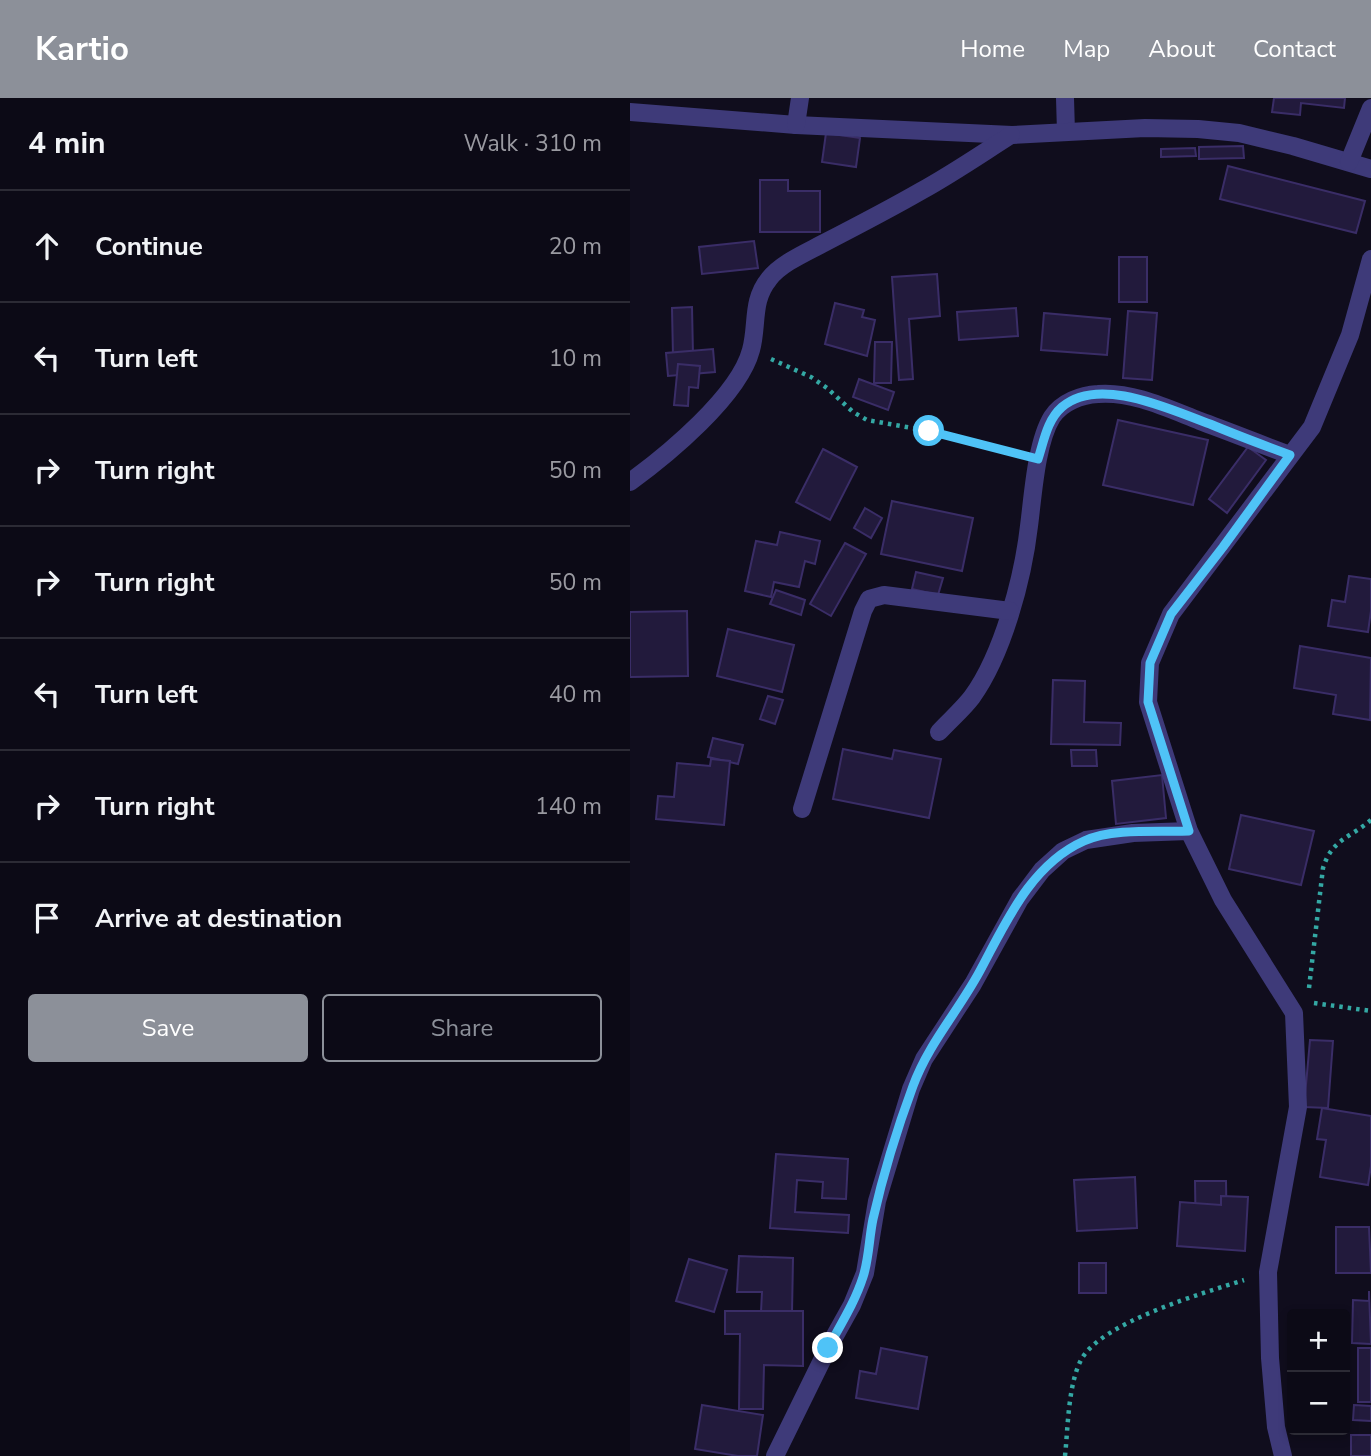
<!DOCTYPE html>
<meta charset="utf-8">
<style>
body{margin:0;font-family:"Nunito Sans",sans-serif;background:#1a1823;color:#f1f3f6}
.controls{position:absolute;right:21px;bottom:21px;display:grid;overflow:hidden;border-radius:7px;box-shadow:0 4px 10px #0003}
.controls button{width:63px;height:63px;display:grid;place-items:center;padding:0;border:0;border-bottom:2px solid #2c2b35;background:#0c0a16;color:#f1f3f6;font:35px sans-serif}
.stop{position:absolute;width:21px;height:21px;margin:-16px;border:5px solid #4fc3f7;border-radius:50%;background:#fff}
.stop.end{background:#4fc3f7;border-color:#fff;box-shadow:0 2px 7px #0008}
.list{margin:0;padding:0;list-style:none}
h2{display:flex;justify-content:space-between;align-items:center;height:91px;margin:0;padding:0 28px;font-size:30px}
h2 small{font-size:23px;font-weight:400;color:#9a9aa1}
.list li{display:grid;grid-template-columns:46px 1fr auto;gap:21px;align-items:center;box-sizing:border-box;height:112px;padding:0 28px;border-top:2px solid #2c2b35}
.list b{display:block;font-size:26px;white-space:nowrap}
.list em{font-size:23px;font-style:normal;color:#9a9aa1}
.actions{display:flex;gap:14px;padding:21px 28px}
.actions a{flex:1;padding:16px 0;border:2px solid #8c9099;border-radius:7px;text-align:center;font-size:24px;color:#8c9099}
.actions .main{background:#8c9099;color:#fff}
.icon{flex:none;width:38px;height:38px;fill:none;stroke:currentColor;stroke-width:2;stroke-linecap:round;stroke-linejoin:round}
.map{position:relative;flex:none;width:741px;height:1358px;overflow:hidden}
header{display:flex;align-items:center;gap:42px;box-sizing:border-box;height:98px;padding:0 35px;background:#8c9099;color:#fff}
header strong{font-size:33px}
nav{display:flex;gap:38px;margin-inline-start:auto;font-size:24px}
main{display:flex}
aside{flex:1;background:#0c0a16}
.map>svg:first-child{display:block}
.building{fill:#221a3c;stroke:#3a2d67;stroke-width:2}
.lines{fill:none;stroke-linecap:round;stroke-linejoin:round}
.path{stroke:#34a8a4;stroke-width:4.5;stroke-dasharray:3.5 5;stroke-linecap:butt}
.street{stroke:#3e3a79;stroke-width:18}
.route{stroke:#4fc3f7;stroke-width:9}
</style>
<header>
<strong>Kartio</strong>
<nav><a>Home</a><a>Map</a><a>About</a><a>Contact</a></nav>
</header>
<main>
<aside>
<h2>4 min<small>Walk · 310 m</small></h2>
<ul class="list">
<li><svg class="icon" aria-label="ahead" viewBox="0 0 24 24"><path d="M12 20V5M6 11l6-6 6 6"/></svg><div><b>Continue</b></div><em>20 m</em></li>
<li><svg class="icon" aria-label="left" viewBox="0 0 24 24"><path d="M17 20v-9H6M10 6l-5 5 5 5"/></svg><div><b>Turn left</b></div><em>10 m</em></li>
<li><svg class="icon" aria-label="right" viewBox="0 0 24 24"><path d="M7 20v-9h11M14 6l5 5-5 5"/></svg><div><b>Turn right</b></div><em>50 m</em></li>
<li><svg class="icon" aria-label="right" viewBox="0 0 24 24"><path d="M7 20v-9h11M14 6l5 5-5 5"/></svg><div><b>Turn right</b></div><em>50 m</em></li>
<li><svg class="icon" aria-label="left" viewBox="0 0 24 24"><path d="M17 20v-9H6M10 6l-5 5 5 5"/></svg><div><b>Turn left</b></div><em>40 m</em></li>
<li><svg class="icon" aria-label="right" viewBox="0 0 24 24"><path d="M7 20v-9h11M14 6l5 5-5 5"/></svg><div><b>Turn right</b></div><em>140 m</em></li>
<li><svg class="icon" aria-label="arrive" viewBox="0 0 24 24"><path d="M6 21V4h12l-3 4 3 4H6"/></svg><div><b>Arrive at destination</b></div></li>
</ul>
<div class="actions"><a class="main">Save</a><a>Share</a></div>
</aside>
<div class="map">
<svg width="741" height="1358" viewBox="0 0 741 1358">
<rect width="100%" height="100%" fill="#100d1d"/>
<g class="building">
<polygon points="644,0 715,0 714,10 671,5 670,17 642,14"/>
<polygon points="196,35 230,40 226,69 192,64"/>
<polygon points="613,48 614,60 569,61 569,49"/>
<polygon points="565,50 566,58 531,59 531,51"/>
<polygon points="598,68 735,103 726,135 590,101"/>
<polygon points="130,82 158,82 158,93 190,93 190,134 130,134"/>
<polygon points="124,143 128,170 72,176 69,149"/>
<rect x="489" y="159" width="28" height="45"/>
<polygon points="307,176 310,218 279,221 283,281 269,282 262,179"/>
<polygon points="205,205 234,212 232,219 245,222 237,258 195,246"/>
<polygon points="62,209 63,257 43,258 42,210"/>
<polygon points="386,210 388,238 329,242 327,214"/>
<polygon points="498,213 527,215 522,282 493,280"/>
<polygon points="414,215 480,221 477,257 411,252"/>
<polygon points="245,244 262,244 261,285 244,285"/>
<polygon points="83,251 85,274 38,278 36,255"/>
<polygon points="48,266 70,268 68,290 59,289 58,308 44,307"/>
<polygon points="229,281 264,294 258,312 223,299"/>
<polygon points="488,322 578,342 563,407 473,387"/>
<polygon points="618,349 636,362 597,415 579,401"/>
<polygon points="193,351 227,369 200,422 166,404"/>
<polygon points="262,403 343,420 332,473 251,456"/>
<polygon points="235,410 252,420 241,440 224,430"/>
<polygon points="150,434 190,443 185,466 175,463 169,489 144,484 141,499 115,493 126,443 147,447"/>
<polygon points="215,445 236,456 201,518 180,506"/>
<polygon points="286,474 313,480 308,497 282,491"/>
<polygon points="719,478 741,481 741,513 738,534 698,528 702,502 715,504"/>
<polygon points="146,492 175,502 171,517 140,506"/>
<polygon points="57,513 58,578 0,579 0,514"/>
<polygon points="98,531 164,547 152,594 87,578"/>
<polygon points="670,548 741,560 740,622 703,616 706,597 664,590"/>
<polygon points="423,582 455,583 454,624 491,625 490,647 421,646"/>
<polygon points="138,598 153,602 145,626 130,621"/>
<polygon points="83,640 113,647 108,666 78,659"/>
<polygon points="213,651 262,661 264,652 311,661 299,720 203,701"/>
<polygon points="441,652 466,652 467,668 442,668"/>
<polygon points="81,661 100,663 94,727 26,721 28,698 44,699 47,665 80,668"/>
<polygon points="532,677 536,720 486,726 482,683"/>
<polygon points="611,717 684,733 671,787 599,771"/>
<polygon points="680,942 703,943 698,1010 674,1009"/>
<polygon points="692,1010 741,1018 741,1068 738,1087 690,1079 696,1042 687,1041"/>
<polygon points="146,1056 218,1061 216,1101 192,1100 193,1084 167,1082 165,1114 219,1117 218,1135 140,1130"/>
<polygon points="505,1079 507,1130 447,1133 444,1082"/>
<polygon points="565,1083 596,1083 597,1149 566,1149"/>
<polygon points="591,1098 618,1099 615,1153 547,1148 550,1104 591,1107"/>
<polygon points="706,1129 739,1129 741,1175 706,1175"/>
<polygon points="109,1158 163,1160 162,1215 131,1214 132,1194 107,1194"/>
<polygon points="59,1161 97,1172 84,1214 46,1203"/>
<rect x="449" y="1165" width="27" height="30"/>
<polygon points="739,1193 741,1246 722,1245 723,1202 739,1203"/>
<polygon points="95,1213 173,1213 173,1268 134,1267 133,1311 109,1311 110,1236 95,1236"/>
<polygon points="251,1250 297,1259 288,1311 226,1300 230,1273 246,1276"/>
<rect x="728" y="1250" width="13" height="54"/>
<polygon points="72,1307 133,1317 127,1358 108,1358 65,1351"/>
<polygon points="724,1307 741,1308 741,1323 723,1322"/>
<rect x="721" y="1337" width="20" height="21"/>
</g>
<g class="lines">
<g class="path">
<polyline points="141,261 181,279 197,290 223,314 237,322 299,333 386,356"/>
<path d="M679 890 693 770C702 741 720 740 741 722"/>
<polyline points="684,905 741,913"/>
<path d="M435 1358C438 1330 438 1287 451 1262 471 1224 574 1195 614 1182"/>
</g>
<g class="street">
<polyline points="435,0 436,34"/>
<polyline points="0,14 166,27 382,37 515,30 568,31 609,35 663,48 741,71"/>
<polyline points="166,27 170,0"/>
<polyline points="719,64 741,10"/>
<path d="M0 384C37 357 109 298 121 252 128 227 121 203 139 181 150 166 175 155 192 146 225 129 258 112 291 93 322 76 351 56 381 37"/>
<path d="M309 634C320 622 333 611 342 599 373 556 393 480 399 428 403 398 406 345 422 319 432 304 451 297 468 296 502 293 539 311 570 323 600 334 630 346 660 357"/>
<polyline points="172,711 233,513 239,501 254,497 380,513"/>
<polyline points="145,1358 198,1250 222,1207 235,1175 247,1103 281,991 294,961 343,886 390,801 412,772 433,753 456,742 503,735 559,733"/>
<polyline points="653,1358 646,1329 640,1260 638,1174 668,1009 664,915 593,802 559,733 518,604 520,565 541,516 682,329 720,237 741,161"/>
</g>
</g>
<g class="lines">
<path class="route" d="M198 1250C211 1226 225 1204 233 1179 239 1161 239 1140 243 1121 253 1077 267 1031 283 988 299 944 331 910 352 869 377 822 402 766 454 743 482 730 528 734 559 733L518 604 520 565 541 516 593 449 660 357C633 347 606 337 580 326 541 312 469 277 432 309 417 322 414 343 408 361L299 333"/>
</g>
</svg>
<div class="controls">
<button>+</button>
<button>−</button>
</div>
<div class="stop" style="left:299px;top:333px"></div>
<div class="stop end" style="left:198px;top:1250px"></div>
</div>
</main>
